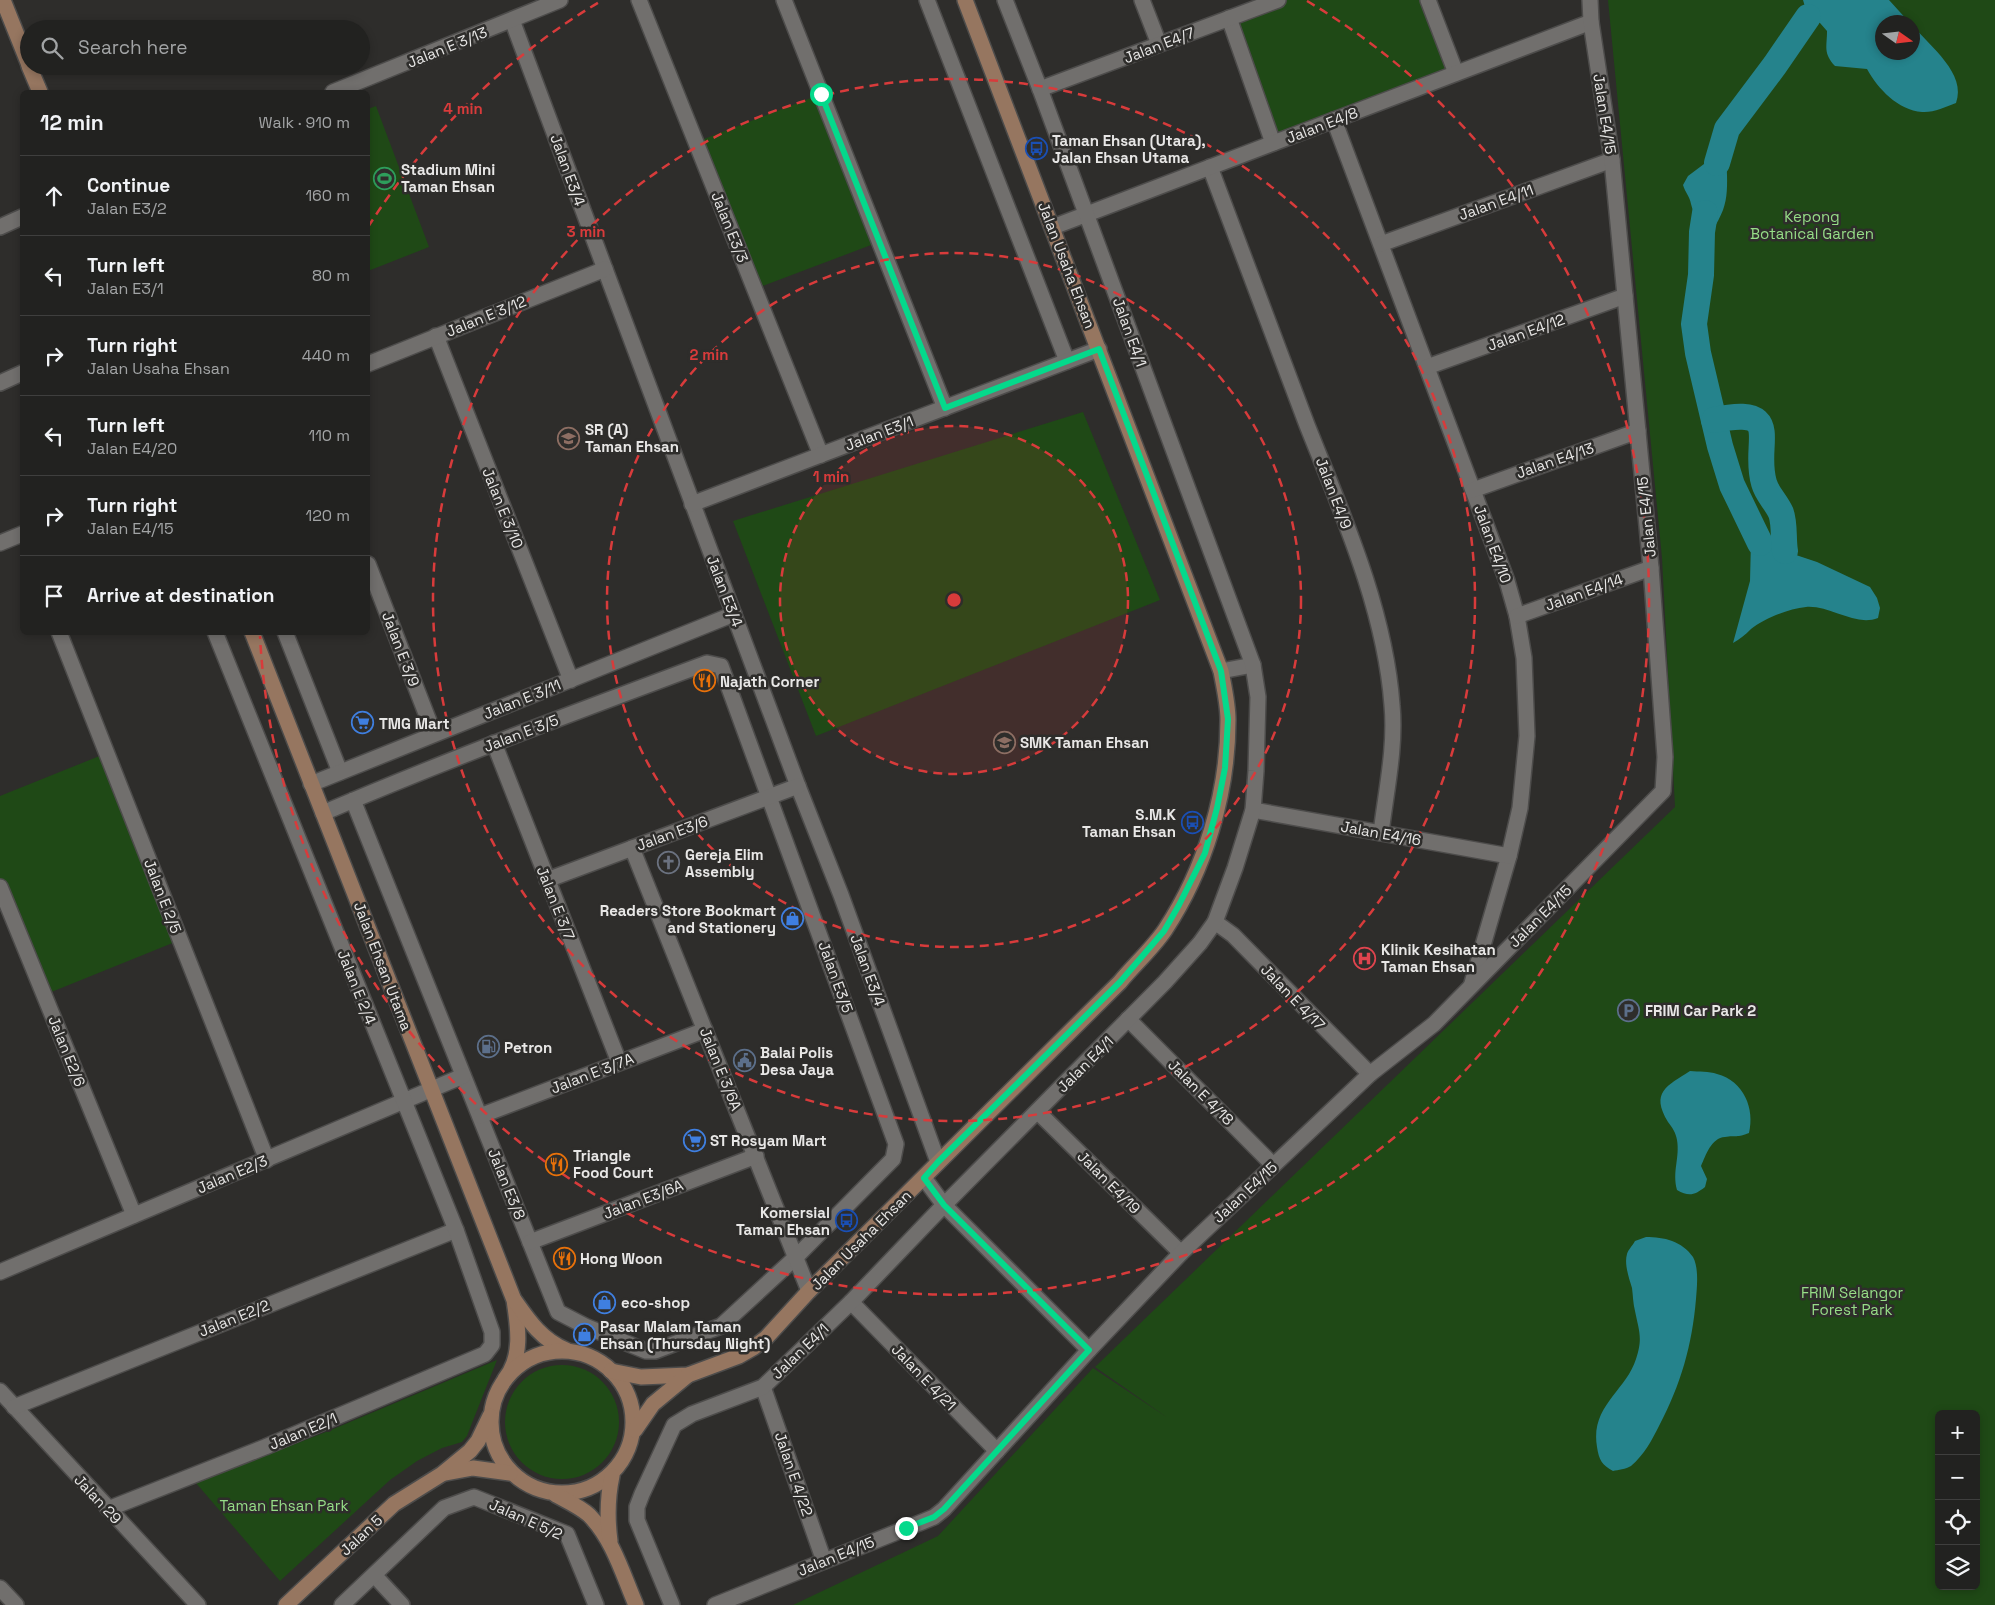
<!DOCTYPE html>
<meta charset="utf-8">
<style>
body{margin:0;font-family:"Space Grotesk",sans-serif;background:#2e2f2d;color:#f1f3f6}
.controls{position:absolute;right:15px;bottom:15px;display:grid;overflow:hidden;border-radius:8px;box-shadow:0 2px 8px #0003}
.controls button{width:45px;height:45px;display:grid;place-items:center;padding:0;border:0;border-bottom:1px solid #3f3f3e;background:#222220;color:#f1f3f6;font:25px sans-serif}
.compass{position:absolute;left:1875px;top:15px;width:45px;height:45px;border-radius:50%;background:#222220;box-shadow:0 2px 8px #0003;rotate:104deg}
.stop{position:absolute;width:15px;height:15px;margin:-11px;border:4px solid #04d98b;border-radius:50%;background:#fff}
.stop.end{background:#04d98b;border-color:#fff;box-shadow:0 1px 5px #0008}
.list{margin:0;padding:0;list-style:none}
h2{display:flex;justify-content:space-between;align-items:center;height:65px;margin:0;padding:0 20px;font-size:21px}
h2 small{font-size:16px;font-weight:400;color:#a2a4a5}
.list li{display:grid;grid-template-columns:32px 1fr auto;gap:15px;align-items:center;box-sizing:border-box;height:80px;padding:0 20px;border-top:1px solid #3f3f3e}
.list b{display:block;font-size:19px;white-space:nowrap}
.list p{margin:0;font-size:16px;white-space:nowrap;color:#a2a4a5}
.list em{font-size:16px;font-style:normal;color:#a2a4a5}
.icon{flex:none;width:28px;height:28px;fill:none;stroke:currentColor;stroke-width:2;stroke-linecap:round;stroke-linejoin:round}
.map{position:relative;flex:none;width:1995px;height:1605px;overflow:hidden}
.search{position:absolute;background:#222220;box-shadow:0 2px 8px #0003;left:20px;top:20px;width:350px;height:55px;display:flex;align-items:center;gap:12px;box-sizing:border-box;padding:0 18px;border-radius:28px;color:#a2a4a5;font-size:19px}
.panel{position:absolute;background:#222220;box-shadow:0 2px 8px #0003;left:20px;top:90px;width:350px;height:545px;border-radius:8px}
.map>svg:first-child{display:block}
.green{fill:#1f4916;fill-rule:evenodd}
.water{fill:#25838c}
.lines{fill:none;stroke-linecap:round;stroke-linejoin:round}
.river{stroke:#25838c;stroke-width:26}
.street-casing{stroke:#4d4c4b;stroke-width:18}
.secondary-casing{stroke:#4d4c4b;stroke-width:18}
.street{stroke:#716f6d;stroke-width:15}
.secondary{stroke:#967660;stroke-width:15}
.route{stroke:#04d98b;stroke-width:6}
.ring{fill:none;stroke:#d83b3b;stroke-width:2.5;stroke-dasharray:9 6}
.labels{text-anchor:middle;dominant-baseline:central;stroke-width:5;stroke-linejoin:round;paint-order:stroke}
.street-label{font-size:15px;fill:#e8e7e6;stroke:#2e2d2b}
.poi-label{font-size:15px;font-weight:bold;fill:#e8e7e6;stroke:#2e2d2b;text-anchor:start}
.park-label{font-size:15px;fill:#96dd87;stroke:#2e2d2b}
.centre{fill:#d83b3b;stroke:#2e2d2b;stroke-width:2.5}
.ring-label{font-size:15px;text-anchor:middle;font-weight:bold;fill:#d83b3b;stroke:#2e2d2b;stroke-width:5;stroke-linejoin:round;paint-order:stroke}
</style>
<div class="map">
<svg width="1995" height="1605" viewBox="0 0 1995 1605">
<rect width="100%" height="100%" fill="#2e2d2b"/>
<g class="green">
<polygon points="1278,0 1428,0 1456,73 1273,143 1229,18"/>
<path d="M1608 0H1995V1605H793L938 1536 1093 1368 1168 1418 1095 1367 1675 807 1662 558ZM1882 22H1912V52H1882ZM1939 1414H1976V1586H1939Z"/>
<polygon points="821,94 879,242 755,289 696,142"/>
<polygon points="376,106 429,247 368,271 368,109"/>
<polygon points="1083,412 1160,600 816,736 733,521"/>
<polygon points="107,753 180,940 44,995 0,887 0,796"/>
<polygon points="497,1360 472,1423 467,1436 462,1442 442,1448 417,1461 390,1480 280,1581 196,1483 331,1430"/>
<circle cx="562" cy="1422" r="57"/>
</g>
<g class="water">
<path d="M1803 0H1889L1909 22H1882V52H1912L1913 26C1930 46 1967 74 1956 103 1945 107 1933 113 1922 112 1898 110 1878 89 1867 69L1835 66C1823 53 1827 47 1827 31L1820 23 1808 17Z"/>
<path d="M1727 129C1723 154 1732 187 1723 210 1718 223 1709 236 1702 247 1694 234 1696 219 1691 204 1690 197 1685 192 1683 185L1688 176 1704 164Z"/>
<path d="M1751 540 1817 562 1870 587 1877 598 1880 608 1878 618C1855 627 1830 605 1806 607 1788 609 1765 618 1751 629 1745 635 1740 639 1733 643L1750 581Z"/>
<path d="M1690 1071C1699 1072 1709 1071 1717 1074 1744 1081 1755 1109 1749 1133 1737 1138 1736 1135 1725 1137 1711 1138 1706 1155 1701 1166L1707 1179 1705 1187C1695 1195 1689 1197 1677 1190 1672 1171 1680 1158 1677 1140 1676 1133 1672 1127 1668 1122 1650 1092 1667 1086 1690 1071Z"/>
<path d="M1646 1237C1664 1237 1682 1241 1693 1257 1699 1268 1697 1287 1696 1299 1692 1346 1681 1384 1659 1426 1652 1440 1644 1455 1631 1466 1626 1469 1618 1470 1613 1471 1602 1465 1599 1460 1597 1447 1590 1406 1626 1391 1636 1359 1643 1338 1639 1331 1635 1311 1633 1303 1633 1296 1632 1288 1629 1278 1624 1264 1627 1254 1628 1250 1633 1245 1635 1241Z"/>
</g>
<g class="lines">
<g class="river">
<polyline points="1717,163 1727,129 1775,65 1808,17"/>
<polyline points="1705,213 1702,232 1701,275 1694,324 1698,353 1720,446 1732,485 1760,543"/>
<path d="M1714 420C1786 405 1752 443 1764 483 1767 494 1776 502 1781 513 1785 524 1783 540 1785 551"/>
</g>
<defs>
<g id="street">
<polyline points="639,0 821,455"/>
<polyline points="784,0 945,408"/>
<polyline points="927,0 1067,361"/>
<polyline points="1142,0 1159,44"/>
<polyline points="1428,0 1456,73"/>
<polyline points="1229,18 1273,143"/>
<polyline points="512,20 798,786 841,895 938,1162"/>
<polyline points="1040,89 1278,0"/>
<polyline points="333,92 560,0"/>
<polyline points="1334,120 1507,581 1517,616 1524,658 1527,736 1520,808 1509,856 1472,983"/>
<path d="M1210 167C1242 253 1274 339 1307 425 1342 513 1385 609 1392 705 1396 747 1386 791 1381 833"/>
<polyline points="0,227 22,217"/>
<polyline points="1053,227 1591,22"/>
<polyline points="1381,244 1612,160"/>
<polyline points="436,336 571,680"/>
<polyline points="368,364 605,269"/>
<polyline points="1427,367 1625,296"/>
<polyline points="0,383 22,373"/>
<polyline points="1473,490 1638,431"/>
<polyline points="692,504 1099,349"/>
<polyline points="0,543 22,534"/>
<polyline points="368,564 434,734"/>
<polyline points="1517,616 1651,568"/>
<polyline points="59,632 267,1160"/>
<polyline points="285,632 340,772"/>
<polyline points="1221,671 1253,665"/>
<polyline points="494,743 619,1062"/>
<polyline points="311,784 734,614"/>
<polyline points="1253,810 1509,856"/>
<path d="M323 813C449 759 578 711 707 663L721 666 896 1144 893 1159 796 1257 721 1326 655 1351H646L585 1326 558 1312 353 800"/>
<polyline points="632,848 809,1291"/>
<polyline points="547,880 798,786"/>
<polyline points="0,887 134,1215"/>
<polyline points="1215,922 1233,935 1370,1074"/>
<polyline points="1128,1019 1273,1165"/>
<polyline points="1038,1112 1181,1253"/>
<polyline points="480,1116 705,1030"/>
<polyline points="924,1178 944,1205 1089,1350"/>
<polyline points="530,1242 756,1156"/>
<polyline points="0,1272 463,1076"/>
<polyline points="851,1302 997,1451"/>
<polyline points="763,1387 824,1561"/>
<polyline points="0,1391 198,1605"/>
<polyline points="14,1407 456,1230"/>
<polyline points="108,1509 265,1447 485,1354 492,1345 492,1332 456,1230 215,632"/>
<polyline points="375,1576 402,1605"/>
<polyline points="0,1588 16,1605"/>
<polyline points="342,1605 444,1508 474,1497 567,1534 596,1605"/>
<polyline points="672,1605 637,1520 637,1507 642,1494 674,1425 692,1414 763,1387 851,1302 944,1205 1165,982 1200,943 1215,922 1235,868 1253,810 1256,771 1258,697 1253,665 1040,89 1005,0"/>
<polyline points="715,1605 922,1522 934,1517 944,1509 1089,1350 1181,1253 1370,1074 1434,1024 1663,791 1665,757 1651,568 1612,160 1591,22 1590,0"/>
</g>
<g id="secondary">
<polyline points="3,0 29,65"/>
<polyline points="29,66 40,92"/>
<path d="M252 632 514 1300C518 1326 523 1357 505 1379"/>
<path d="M515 1301C529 1321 542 1340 566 1350"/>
<circle cx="562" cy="1422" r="71"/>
<path d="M611 1371 641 1377 688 1375 739 1356 753 1348 766 1338 809 1291 1120 982C1134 965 1152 949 1165 930 1205 869 1228 794 1228 720 1228 704 1224 687 1221 671L965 0"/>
<polyline points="635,1430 653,1404 688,1375"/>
<polyline points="446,1473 473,1468 510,1473"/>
<path d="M556 1495C567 1501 580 1507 589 1515 613 1539 623 1575 636 1605"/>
<path d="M610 1541C607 1518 607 1499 612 1476"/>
<polyline points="286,1605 394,1504 442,1474 470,1451 478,1441 490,1416"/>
</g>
</defs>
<use href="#street" class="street-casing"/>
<use href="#secondary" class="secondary-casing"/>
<use href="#street" class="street"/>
<use href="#secondary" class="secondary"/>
</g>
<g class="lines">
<polyline class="route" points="821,94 945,408 1099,349 1221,671 1228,719 1225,768 1217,808 1205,853 1179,905 1164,931 1120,982 938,1162 924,1178 944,1205 1089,1350 944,1509 934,1517 906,1528"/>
</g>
<circle cx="954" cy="600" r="174" fill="#d83b3b" fill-opacity=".12"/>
<g class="ring">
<circle cx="954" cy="600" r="174"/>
<circle cx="954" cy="600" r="347"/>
<circle cx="954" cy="600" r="521"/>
<path d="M368 227A695 695 0 0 1 601 1M1307 1A695 695 0 1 1 260 636"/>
</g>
<defs>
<symbol id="bus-ring" viewBox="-11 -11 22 22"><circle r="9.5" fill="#2e2d2b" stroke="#1a4fb4" stroke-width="1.5"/><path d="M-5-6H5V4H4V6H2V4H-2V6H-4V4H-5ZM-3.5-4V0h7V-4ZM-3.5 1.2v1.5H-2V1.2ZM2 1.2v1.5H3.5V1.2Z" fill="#1a4fb4"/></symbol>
<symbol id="stadium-ring" viewBox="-11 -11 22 22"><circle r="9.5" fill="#2e2d2b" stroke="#2e9e5b" stroke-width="1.5"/><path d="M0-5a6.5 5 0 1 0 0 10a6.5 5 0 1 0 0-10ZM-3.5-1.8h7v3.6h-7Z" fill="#2e9e5b"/></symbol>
<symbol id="school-ring" viewBox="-11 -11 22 22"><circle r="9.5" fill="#2e2d2b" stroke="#8d6e63" stroke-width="1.5"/><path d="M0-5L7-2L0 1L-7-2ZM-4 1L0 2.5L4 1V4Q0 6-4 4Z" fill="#8d6e63"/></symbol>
<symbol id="restaurant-ring" viewBox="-11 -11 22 22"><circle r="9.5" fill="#2e2d2b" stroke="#e8710a" stroke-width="1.5"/><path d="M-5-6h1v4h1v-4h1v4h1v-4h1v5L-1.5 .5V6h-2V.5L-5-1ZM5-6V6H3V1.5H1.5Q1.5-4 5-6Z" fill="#e8710a"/></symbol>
<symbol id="supermarket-ring" viewBox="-11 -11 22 22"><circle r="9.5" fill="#2e2d2b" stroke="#3f7fe0" stroke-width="1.5"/><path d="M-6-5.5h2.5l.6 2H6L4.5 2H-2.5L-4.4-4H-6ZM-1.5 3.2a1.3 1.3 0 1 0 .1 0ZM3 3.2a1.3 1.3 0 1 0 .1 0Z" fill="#3f7fe0"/></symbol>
<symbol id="church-ring" viewBox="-11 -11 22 22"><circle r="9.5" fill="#2e2d2b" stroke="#6b7280" stroke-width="1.5"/><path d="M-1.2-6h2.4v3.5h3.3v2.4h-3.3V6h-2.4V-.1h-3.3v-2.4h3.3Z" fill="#6b7280"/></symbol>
<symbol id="shop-ring" viewBox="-11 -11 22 22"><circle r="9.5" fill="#2e2d2b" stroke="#3f7fe0" stroke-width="1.5"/><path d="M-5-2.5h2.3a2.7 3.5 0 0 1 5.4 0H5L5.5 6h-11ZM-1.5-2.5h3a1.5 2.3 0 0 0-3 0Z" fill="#3f7fe0"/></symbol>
<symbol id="hospital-ring" viewBox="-11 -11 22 22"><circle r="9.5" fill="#2e2d2b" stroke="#e0444e" stroke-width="1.5"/><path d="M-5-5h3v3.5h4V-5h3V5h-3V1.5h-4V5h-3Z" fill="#e0444e"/></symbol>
<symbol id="parking-ring" viewBox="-11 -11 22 22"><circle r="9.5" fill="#2e2d2b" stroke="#5c6f8a" stroke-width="1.5"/><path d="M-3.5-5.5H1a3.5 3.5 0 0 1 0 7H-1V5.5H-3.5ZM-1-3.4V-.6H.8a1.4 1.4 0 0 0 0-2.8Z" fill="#5c6f8a"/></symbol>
<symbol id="fuel-ring" viewBox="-11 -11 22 22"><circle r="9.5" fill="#2e2d2b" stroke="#5c6f8a" stroke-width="1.5"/><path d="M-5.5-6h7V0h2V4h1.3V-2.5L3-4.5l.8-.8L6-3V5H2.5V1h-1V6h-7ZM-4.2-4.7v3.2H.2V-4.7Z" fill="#5c6f8a"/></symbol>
<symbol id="civic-ring" viewBox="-11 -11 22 22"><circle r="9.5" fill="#2e2d2b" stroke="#5c6f8a" stroke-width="1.5"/><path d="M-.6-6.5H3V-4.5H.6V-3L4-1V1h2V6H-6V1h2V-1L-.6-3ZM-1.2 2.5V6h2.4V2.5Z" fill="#5c6f8a"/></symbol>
</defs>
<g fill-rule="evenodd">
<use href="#bus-ring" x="1024" y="136" width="25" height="25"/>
<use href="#stadium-ring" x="372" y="166" width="25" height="25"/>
<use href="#school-ring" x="556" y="426" width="25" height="25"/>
<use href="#restaurant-ring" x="692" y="668" width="25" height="25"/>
<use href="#supermarket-ring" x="350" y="710" width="25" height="25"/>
<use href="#school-ring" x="992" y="730" width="25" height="25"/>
<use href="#bus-ring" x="1180" y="810" width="25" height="25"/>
<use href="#church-ring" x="656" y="850" width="25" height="25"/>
<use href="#shop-ring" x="780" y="906" width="25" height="25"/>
<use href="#hospital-ring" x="1352" y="946" width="25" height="25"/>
<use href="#parking-ring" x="1616" y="998" width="25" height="25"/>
<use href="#fuel-ring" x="476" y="1034" width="25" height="25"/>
<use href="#civic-ring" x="732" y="1048" width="25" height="25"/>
<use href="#supermarket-ring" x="682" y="1128" width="25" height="25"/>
<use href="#restaurant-ring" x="544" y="1152" width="25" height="25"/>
<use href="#bus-ring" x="834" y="1208" width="25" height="25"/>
<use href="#restaurant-ring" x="552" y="1246" width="25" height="25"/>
<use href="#shop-ring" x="592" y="1290" width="25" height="25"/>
<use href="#shop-ring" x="572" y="1322" width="25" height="25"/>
</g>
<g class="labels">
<g class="street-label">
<text transform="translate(1159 45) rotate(-21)">Jalan E4/7</text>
<text transform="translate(447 47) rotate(-22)">Jalan E 3/13</text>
<text transform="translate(1605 114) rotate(81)">Jalan E4/15</text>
<text transform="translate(1322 125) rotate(-21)">Jalan E4/8</text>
<text transform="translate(568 170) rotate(70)">Jalan E3/4</text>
<text transform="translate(1496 202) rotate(-20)">Jalan E4/11</text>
<text transform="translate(730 227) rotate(68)">Jalan E3/3</text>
<text transform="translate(1067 265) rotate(69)">Jalan Usaha Ehsan</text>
<text transform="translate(486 316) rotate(-22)">Jalan E 3/12</text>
<text transform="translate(1130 332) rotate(70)">Jalan E4/1</text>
<text transform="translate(1526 332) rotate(-20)">Jalan E4/12</text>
<text transform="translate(879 433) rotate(-21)">Jalan E3/1</text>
<text transform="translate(1555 460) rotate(-19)">Jalan E4/13</text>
<text transform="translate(1334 493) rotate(69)">Jalan E4/9</text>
<text transform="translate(503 508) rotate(68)">Jalan E 3/10</text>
<text transform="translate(1646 517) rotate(-96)">Jalan E4/15</text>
<text transform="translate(1493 544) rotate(70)">Jalan E4/10</text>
<text transform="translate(725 591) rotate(69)">Jalan E3/4</text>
<text transform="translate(1584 592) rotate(-20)">Jalan E4/14</text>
<text transform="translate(401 649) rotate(69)">Jalan E 3/9</text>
<text transform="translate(522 699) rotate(-22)">Jalan E 3/11</text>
<text transform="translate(521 733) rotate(-21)">Jalan E 3/5</text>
<text transform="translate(672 833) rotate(-20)">Jalan E3/6</text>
<text transform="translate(1381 833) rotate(10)">Jalan E4/16</text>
<text transform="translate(163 896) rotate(69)">Jalan E 2/5</text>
<text transform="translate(556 903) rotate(68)">Jalan E 3/7</text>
<text transform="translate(1540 916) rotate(-45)">Jalan E4/15</text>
<text transform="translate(383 966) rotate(69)">Jalan Ehsan Utama</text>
<text transform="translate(868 970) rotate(70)">Jalan E3/4</text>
<text transform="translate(836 977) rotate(70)">Jalan E3/5</text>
<text transform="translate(357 987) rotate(68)">Jalan E 2/4</text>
<text transform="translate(1293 997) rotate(46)">Jalan E 4/17</text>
<text transform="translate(67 1051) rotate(68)">Jalan E2/6</text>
<text transform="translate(1085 1064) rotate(-45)">Jalan E4/1</text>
<text transform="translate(721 1069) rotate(68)">Jalan E 3/6A</text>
<text transform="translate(592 1073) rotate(-21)">Jalan E 3/7A</text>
<text transform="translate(1201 1092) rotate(45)">Jalan E 4/18</text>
<text transform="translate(232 1174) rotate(-23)">Jalan E2/3</text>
<text transform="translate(1109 1182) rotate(45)">Jalan E4/19</text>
<text transform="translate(507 1184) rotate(68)">Jalan E3/8</text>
<text transform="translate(1245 1192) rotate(-43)">Jalan E4/15</text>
<text transform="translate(643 1199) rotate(-21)">Jalan E3/6A</text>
<text transform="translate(861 1240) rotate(-45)">Jalan Usaha Ehsan</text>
<text transform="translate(234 1318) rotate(-22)">Jalan E2/2</text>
<text transform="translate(800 1351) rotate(-44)">Jalan E4/1</text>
<text transform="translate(924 1377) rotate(46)">Jalan E 4/21</text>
<text transform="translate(303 1431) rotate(-23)">Jalan E2/1</text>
<text transform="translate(794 1474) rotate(71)">Jalan E 4/22</text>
<text transform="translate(98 1499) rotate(47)">Jalan 29</text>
<text transform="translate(526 1519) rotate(24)">Jalan E 5/2</text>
<text transform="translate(361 1535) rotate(-43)">Jalan 5</text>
<text transform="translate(836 1556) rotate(-22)">Jalan E4/15</text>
</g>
<g class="poi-label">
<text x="1052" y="140">Taman Ehsan (Utara),<tspan x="1052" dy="17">Jalan Ehsan Utama</tspan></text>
<text x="401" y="169">Stadium Mini<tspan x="401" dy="17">Taman Ehsan</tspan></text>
<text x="585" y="429">SR (A)<tspan x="585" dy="17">Taman Ehsan</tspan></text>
<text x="720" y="681">Najath Corner</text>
<text x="379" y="723">TMG Mart</text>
<text x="1020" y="742">SMK Taman Ehsan</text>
<text x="1176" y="814" text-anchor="end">S.M.K<tspan x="1176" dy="17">Taman Ehsan</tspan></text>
<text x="685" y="854">Gereja Elim<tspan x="685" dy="17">Assembly</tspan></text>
<text x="776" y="910" text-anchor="end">Readers Store Bookmart<tspan x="776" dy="17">and Stationery</tspan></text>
<text x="1381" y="949">Klinik Kesihatan<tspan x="1381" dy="17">Taman Ehsan</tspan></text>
<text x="1645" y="1010">FRIM Car Park 2</text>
<text x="504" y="1047">Petron</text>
<text x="760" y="1052">Balai Polis<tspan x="760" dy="17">Desa Jaya</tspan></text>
<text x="710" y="1140">ST Rosyam Mart</text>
<text x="573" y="1155">Triangle<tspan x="573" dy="17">Food Court</tspan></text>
<text x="830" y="1212" text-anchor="end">Komersial<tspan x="830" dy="17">Taman Ehsan</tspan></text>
<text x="580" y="1258">Hong Woon</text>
<text x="621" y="1302">eco-shop</text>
<text x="600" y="1326">Pasar Malam Taman<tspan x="600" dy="17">Ehsan (Thursday Night)</tspan></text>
</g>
<g class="park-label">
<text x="1812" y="216">Kepong<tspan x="1812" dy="17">Botanical Garden</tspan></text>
<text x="1852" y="1292">FRIM Selangor<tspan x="1852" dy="17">Forest Park</tspan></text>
<text x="284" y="1505">Taman Ehsan Park</text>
</g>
</g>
<circle cx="954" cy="600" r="8" class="centre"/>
<g class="ring-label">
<text x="463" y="114">4 min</text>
<text x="586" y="237">3 min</text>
<text x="709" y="360">2 min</text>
<text x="831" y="482">1 min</text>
</g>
</svg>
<div class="controls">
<button>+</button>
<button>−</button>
<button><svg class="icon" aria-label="locate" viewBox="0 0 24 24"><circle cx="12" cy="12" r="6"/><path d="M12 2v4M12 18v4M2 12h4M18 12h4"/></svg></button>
<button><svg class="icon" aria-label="layers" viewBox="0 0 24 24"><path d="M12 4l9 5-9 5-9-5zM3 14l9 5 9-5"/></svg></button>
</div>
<svg class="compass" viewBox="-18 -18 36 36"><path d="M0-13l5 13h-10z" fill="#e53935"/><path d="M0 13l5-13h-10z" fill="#a2a4a5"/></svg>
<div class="stop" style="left:821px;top:94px"></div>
<div class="stop end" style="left:906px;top:1528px"></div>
<div class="search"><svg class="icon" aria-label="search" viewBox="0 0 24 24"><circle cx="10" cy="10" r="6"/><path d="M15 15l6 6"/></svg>Search here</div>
<section class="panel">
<h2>12 min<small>Walk · 910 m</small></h2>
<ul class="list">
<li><svg class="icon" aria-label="ahead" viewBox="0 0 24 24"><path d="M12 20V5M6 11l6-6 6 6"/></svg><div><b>Continue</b><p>Jalan E3/2</p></div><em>160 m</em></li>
<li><svg class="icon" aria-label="left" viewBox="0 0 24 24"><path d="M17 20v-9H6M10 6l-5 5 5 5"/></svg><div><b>Turn left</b><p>Jalan E3/1</p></div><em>80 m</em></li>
<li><svg class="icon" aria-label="right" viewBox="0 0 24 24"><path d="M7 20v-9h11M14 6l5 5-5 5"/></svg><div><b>Turn right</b><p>Jalan Usaha Ehsan</p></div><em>440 m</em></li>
<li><svg class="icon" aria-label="left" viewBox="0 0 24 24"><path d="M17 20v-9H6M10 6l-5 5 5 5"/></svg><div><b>Turn left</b><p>Jalan E4/20</p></div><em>110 m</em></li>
<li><svg class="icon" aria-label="right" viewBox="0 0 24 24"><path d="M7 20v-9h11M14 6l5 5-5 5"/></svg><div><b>Turn right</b><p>Jalan E4/15</p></div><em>120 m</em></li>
<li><svg class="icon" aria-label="arrive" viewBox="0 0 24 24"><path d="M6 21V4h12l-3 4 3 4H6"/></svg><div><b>Arrive at destination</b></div></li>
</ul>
</section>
</div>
